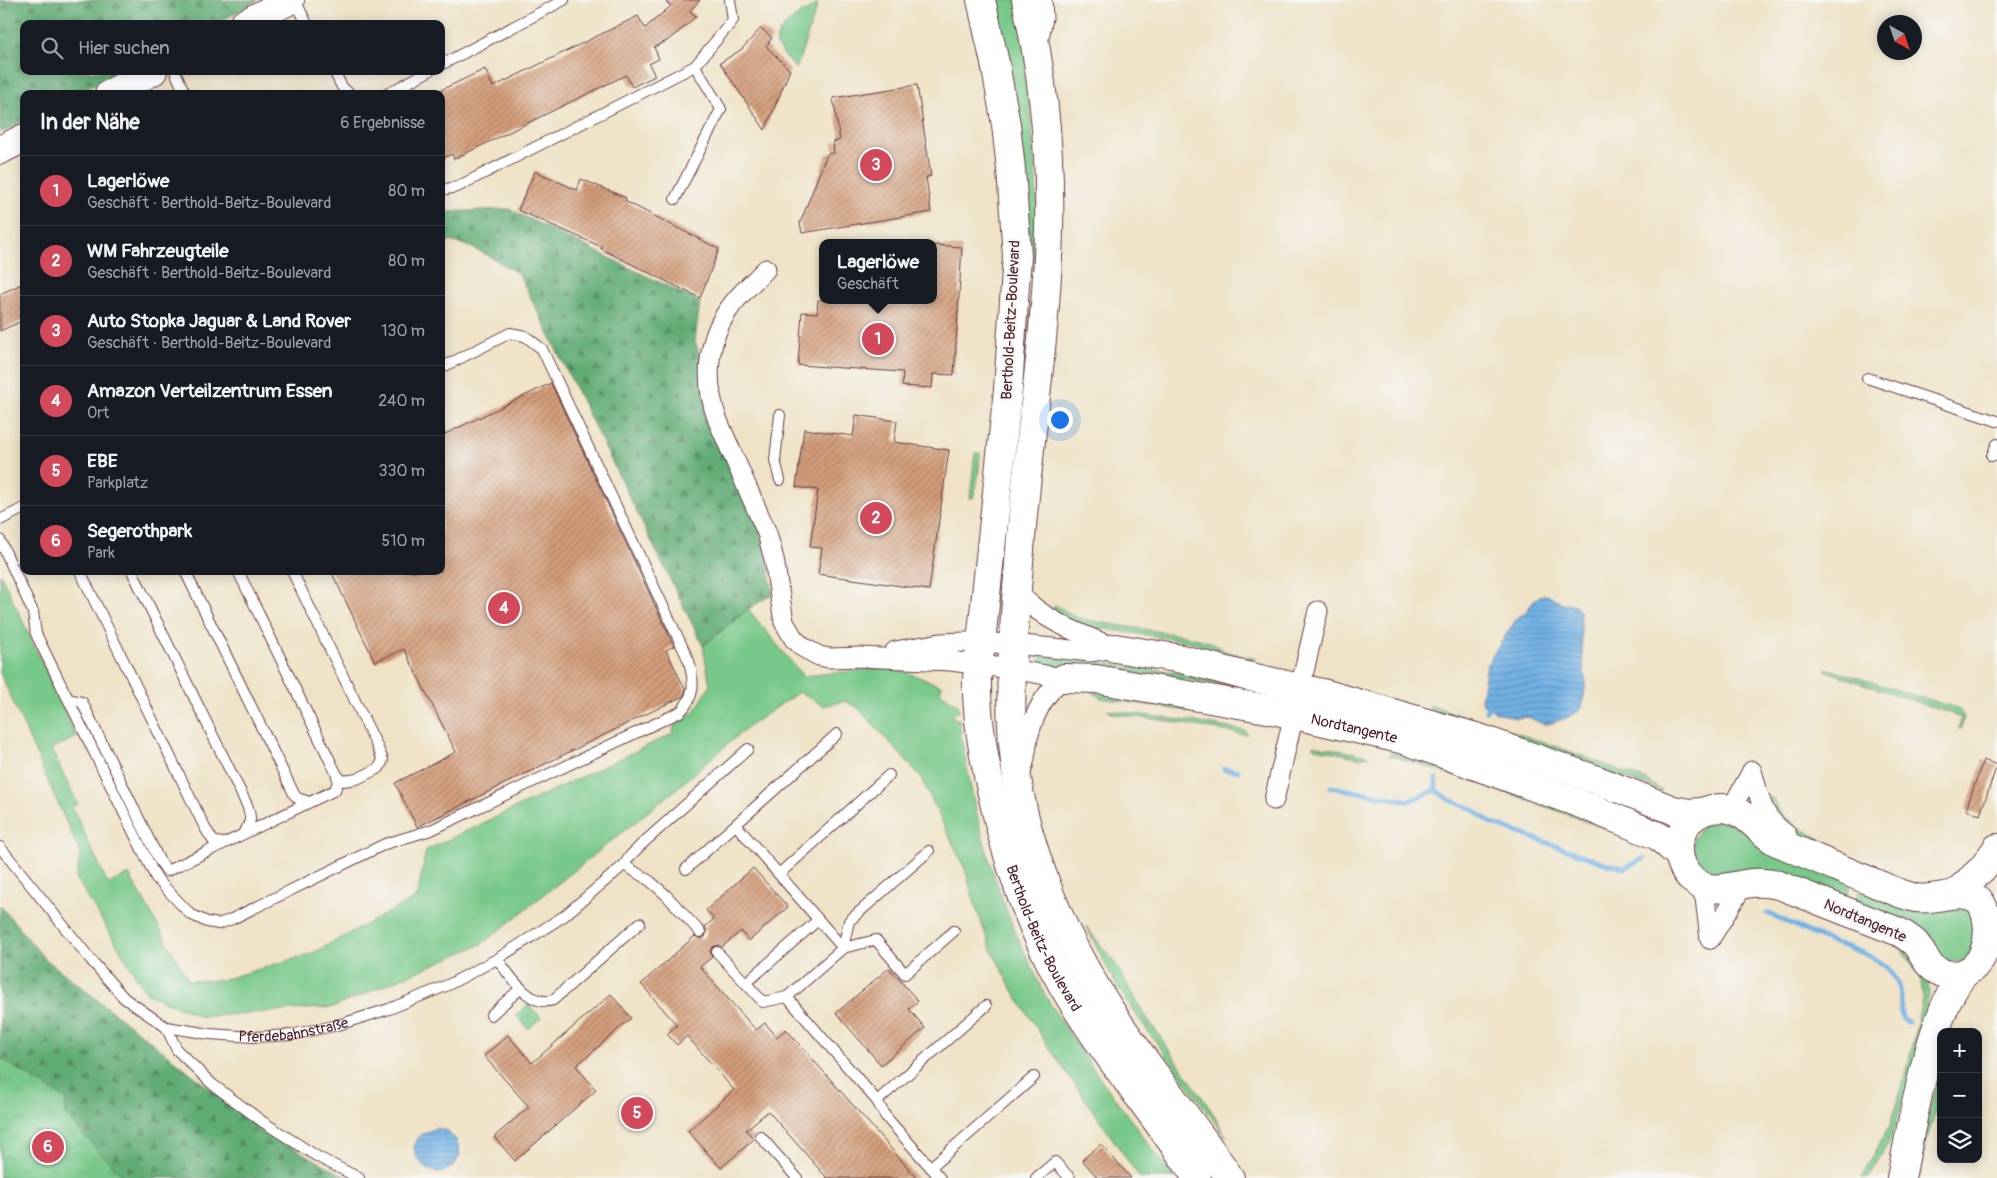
<!DOCTYPE html>
<html lang="de">
<meta charset="utf-8">
<style>
body{margin:0;font-family:Pangolin,sans-serif;background:#20242c;color:#f1f3f6}
.controls{position:absolute;right:15px;bottom:15px;display:grid;overflow:hidden;border-radius:10px;box-shadow:0 2px 12px #0003}
.controls button{width:45px;height:45px;display:grid;place-items:center;padding:0;border:0;border-bottom:1px solid #363941;background:#171b24;color:#f1f3f6;font:25px sans-serif}
.compass{position:absolute;left:1877px;top:15px;width:45px;height:45px;border-radius:50%;background:#171b24;box-shadow:0 2px 12px #0003;rotate:140deg}
.you{position:absolute;left:1059px;top:419px;width:18px;height:18px;margin:-12px;border:4px solid #fff;border-radius:50%;background:#1a73e8;box-shadow:0 0 0 8px #1a73e833}
.badge{display:grid;place-items:center;width:32px;height:32px;border-radius:50%;background:#d1495b;color:#fff;font-size:16px;font-weight:700}
.pin{position:absolute;translate:-50% -50%;border:2px solid #fff;box-shadow:0 1px 5px #0006}
.popup{position:absolute;left:819px;top:239px;width:118px;height:65px;box-sizing:border-box;display:grid;place-content:center;border-radius:10px;background:#171b24;filter:drop-shadow(0 1px 4px #0005);font-size:16px;white-space:nowrap;color:#9ea1a6}
.popup b{font-size:19px;color:#f1f3f6}
.popup::after{content:'';position:absolute;left:50%;top:100%;margin-left:-10px;border:10px solid transparent;border-top-color:#171b24}
.list{margin:0;padding:0;list-style:none}
h2{display:flex;justify-content:space-between;align-items:center;height:65px;margin:0;padding:0 20px;font-size:21px}
h2 small{font-size:16px;font-weight:400;color:#9ea1a6}
.list li{display:grid;grid-template-columns:32px 1fr auto;gap:15px;align-items:center;box-sizing:border-box;height:70px;padding:0 20px;border-top:1px solid #363941}
.list b{display:block;font-size:19px;white-space:nowrap}
.list p{margin:0;font-size:16px;white-space:nowrap;color:#9ea1a6}
.list em{font-size:16px;font-style:normal;color:#9ea1a6}
.icon{flex:none;width:28px;height:28px;fill:none;stroke:currentColor;stroke-width:2;stroke-linecap:round;stroke-linejoin:round}
.map{position:relative;flex:none;width:1997px;height:1178px;overflow:hidden}
.search{position:absolute;background:#171b24;box-shadow:0 2px 12px #0003;left:20px;top:20px;width:425px;height:55px;display:flex;align-items:center;gap:12px;box-sizing:border-box;padding:0 18px;border-radius:10px;color:#9ea1a6;font-size:19px}
.panel{position:absolute;background:#171b24;box-shadow:0 2px 12px #0003;left:20px;top:90px;width:425px;height:485px;border-radius:10px}
.map>svg:first-child{display:block}
.grass{fill:#77c889;stroke:#60745a}
.forest{fill:url(#forest-firs);stroke:#566650}
.park{fill:url(#park-tufts);stroke:#60745a}
.water{fill:url(#water-rules);stroke:#5d6888}
.lines{fill:none;stroke-linecap:round;stroke-linejoin:round}
.stream{stroke:#70b0e4;stroke-width:5}
.building{fill:url(#building-hatch)}
.lane-casing{stroke:#633c42;stroke-width:12}
.street-casing{stroke:#633c42;stroke-width:21}
.secondary-casing{stroke:#633c42;stroke-width:30}
.lane{stroke:#fff;stroke-width:10}
.street{stroke:#fff;stroke-width:19}
.secondary{stroke:#fff;stroke-width:28}
.labels{text-anchor:middle;dominant-baseline:central;stroke-width:5;stroke-linejoin:round;paint-order:stroke}
.street-label{font-size:15px;fill:#4a1f2b;stroke:#f6f6f2}
</style>
<div class="map">
<svg width="1997" height="1178" viewBox="0 0 1997 1178">
<defs>
<pattern id="forest-firs" width="22" height="20" patternUnits="userSpaceOnUse" patternTransform="scale(1.25)"><rect width="22" height="20" fill="#61ac75"/><path d="M5 1l3.5 6h-7zM16 11l3.5 6h-7z" fill="#528b60"/></pattern>
<pattern id="park-tufts" width="24" height="20" patternUnits="userSpaceOnUse" patternTransform="scale(1.25)"><rect width="24" height="20" fill="#77c889"/><path d="M3 7l-1-3M5 7V3M7 7l1-3M15 17l-1-3M17 17v-4M19 17l1-3" fill="none" stroke="#68ab76"/></pattern>
<pattern id="water-rules" width="6" height="5" patternUnits="userSpaceOnUse" patternTransform="scale(1.25)"><rect width="6" height="5" fill="#70b0e4"/><path d="M0 2.5h6" fill="none" stroke="#5e8fb9"/></pattern>
<pattern id="building-hatch" width="6" height="6" patternUnits="userSpaceOnUse" patternTransform="scale(1.25)"><rect width="6" height="6" fill="#d29c79"/><path d="M-1 1l2-2M0 6l6-6M5 7l2-2" fill="none" stroke="#ac7f63"/></pattern>
</defs>
<rect width="100%" height="100%" fill="#f6f6f2"/>
<filter id="ink" filterUnits="userSpaceOnUse"><feTurbulence type="fractalNoise" baseFrequency=".02" numOctaves="2"/><feDisplacementMap in="SourceGraphic" scale="10" xChannelSelector="R" yChannelSelector="G"/><feConvolveMatrix kernelMatrix="1 2 1 2 8 2 1 2 1" color-interpolation-filters="sRGB"/></filter>
<filter id="wash" filterUnits="userSpaceOnUse"><feTurbulence type="fractalNoise" baseFrequency=".0096" numOctaves="4" result="noise"/><feDisplacementMap in="SourceGraphic" scale="20" xChannelSelector="R" yChannelSelector="G"/><feGaussianBlur stdDeviation="1.12" result="paint"/><feColorMatrix in="noise" values="0 0 0 0 0 0 0 0 0 0 0 0 0 0 0 0 0 1.4 0 .05"/><feComposite in="paint" operator="in"/></filter>
<g filter="url(#wash)">
<rect width="100%" height="100%" fill="#efe2c6"/>
<g class="grass">
<polygon points="989,0 1018,0 1025,38 1040,234 1002,613 1000,613 1030,322 1032,278 1031,243"/>
<path d="M818 4 796 69C790 62 783 54 778 47 769 29 806 11 818 4Z"/>
<path d="M975 453H980C979 468 978 484 973 498H970Z"/>
<path d="M0 573 77 737 51 749 78 804 72 807 108 884 129 874 189 981 222 980 313 953 417 897 426 850 672 734 675 724 694 712 710 686 703 646 748 609 803 676 893 667 942 686 940 692 958 705 959 712 953 713 954 719H959C971 805 993 890 1032 968 1038 981 1044 994 1051 1005 1088 1065 1132 1121 1174 1178H1140L1048 1046 1012 989 992 951 977 911 965 869 920 776 857 707 845 701 824 706 799 692 744 730 668 796 482 944 334 1007 202 1017 147 994 76 878 80 853 0 673Z"/>
<polygon points="1055,605 1076,617 1086,620 1192,637 1210,642 1227,652 1256,659 1249,661 1234,660 1193,642 1084,626 1069,620 1052,609"/>
<polygon points="1041,654 1203,676 1230,686 1096,667 1064,669 1040,665"/>
<polygon points="1826,668 1959,709 1964,717 1961,729 1959,729 1961,717 1826,671"/>
<polygon points="1091,691 1248,716 1253,721 1101,698"/>
<polygon points="1430,705 1558,747 1646,780 1662,791 1429,710"/>
<polygon points="1107,710 1196,722 1246,731 1247,735 1167,721 1113,714"/>
<polygon points="1313,745 1369,756 1360,758 1315,748 1313,747"/>
<polygon points="1394,753 1402,753 1489,780 1647,844 1493,787 1389,755"/>
<path d="M1767 798H1773C1782 821 1800 827 1820 839 1827 843 1833 848 1839 854 1822 849 1789 834 1779 819 1774 813 1771 805 1767 798Z"/>
<polygon points="1721,820 1852,881 1844,904 1708,875 1694,862 1691,843 1702,826"/>
<polygon points="1862,885 1958,905 1973,911 1983,930 1965,960 1949,962 1853,907"/>
<polygon points="1086,926 1116,965 1143,1012 1213,1113 1226,1137 1139,1019 1113,979"/>
<polygon points="1897,938 1927,978 1929,994 1913,1070 1897,1122 1888,1144 1868,1178 1861,1178 1889,1127 1906,1074 1923,995 1920,976 1900,948"/>
<polygon points="529,1004 541,1018 528,1029 516,1015"/>
<polygon points="1941,1071 1941,1093 1925,1146 1919,1178 1913,1178 1921,1139"/>
</g>
<g class="forest">
<polygon points="0,0 258,0 216,24 24,24 24,71 122,71 77,94 24,94 24,121 0,133"/>
<path d="M509 209 700 302 695 341 766 550 773 594 748 609 703 646 519 274C497 261 467 240 441 241V212Z"/>
<polygon points="0,905 43,957 267,1133 348,1178 124,1178 66,1116 66,1099 0,1058"/>
</g>
<polygon class="park" points="0,1058 66,1099 66,1116 124,1178 0,1178"/>
<g class="water">
<polygon points="1543,595 1551,596 1562,604 1575,605 1580,611 1583,664 1586,683 1582,708 1578,712 1564,719 1548,724 1543,724 1528,717 1515,718 1496,712 1483,704 1481,699 1487,664 1517,618 1525,613 1534,600"/>
<polygon points="436,1128 448,1131 457,1141 460,1155 453,1167 440,1173 427,1169 416,1157 414,1146 420,1135"/>
</g>
<g class="lines">
<g class="stream">
<polyline points="1486,711 1488,707"/>
<polyline points="1224,769 1238,771"/>
<polyline points="1436,779 1436,790"/>
<polyline points="1331,787 1409,801 1435,790 1450,800 1472,809 1491,823 1607,864 1625,868 1640,860 1644,859"/>
<path d="M1767 913C1787 922 1806 931 1826 940 1851 949 1884 955 1897 981 1903 991 1900 1003 1901 1015L1903 1019 1908 1022"/>
</g>
</g>
<g id="blocks">
<g class="building">
<polygon points="664,0 700,0 690,11 696,16 682,29 667,41 654,47 659,59 649,64 655,76 632,87 626,75 454,159 452,154 441,159 441,90 485,69 493,87 638,16 645,28 671,6"/>
<polygon points="761,28 772,38 766,46 790,70 765,130 720,63 742,49"/>
<polygon points="917,85 931,176 926,177 931,212 802,233 800,223 827,154 834,153 833,142 840,140 833,98"/>
<polygon points="535,171 577,190 581,179 626,198 625,201 719,249 700,298 601,249 602,247 518,210"/>
<polygon points="933,245 962,247 954,375 933,374 932,388 902,386 903,372 798,365 802,312 817,313 818,300 933,300"/>
<polygon points="24,283 24,320 0,331 0,294"/>
<polygon points="551,383 674,646 666,650 685,689 685,692 683,696 417,827 395,783 456,752 404,649 375,662 331,571 441,571 441,436"/>
<polygon points="856,415 897,421 894,442 949,450 929,590 818,574 822,548 810,547 818,490 796,487 804,429 853,436"/>
<polygon points="1983,760 1997,765 1980,815 1966,810"/>
<polygon points="753,868 788,907 749,941 741,931 722,947 719,945 713,947 710,950 712,957 700,967 756,1030 765,1023 777,1037 786,1029 917,1178 827,1178 768,1111 746,1130 754,1139 721,1168 688,1131 734,1090 687,1036 677,1045 667,1034 677,1025 641,984 695,936 701,939 705,937 707,931 705,927 714,919 706,910"/>
<polygon points="889,968 918,1001 909,1009 925,1028 881,1065 836,1013"/>
<polygon points="611,994 631,1018 576,1066 596,1090 515,1161 494,1137 529,1107 484,1056 508,1035 532,1063"/>
<polygon points="1101,1144 1131,1178 1098,1178 1082,1160"/>
</g>
</g>
</g>
<g filter="url(#ink)">
<use href="#blocks" fill-opacity="0" stroke="#633c42" stroke-width="1"/>
<g class="lines">
<defs>
<g id="lane">
<polyline points="295,0 307,24"/>
<polyline points="441,65 564,0"/>
<polyline points="175,71 185,94"/>
<polyline points="334,71 342,87 350,94"/>
<polyline points="387,94 429,71"/>
<polyline points="441,190 457,187 695,66 733,20 730,0"/>
<polyline points="675,199 721,109 695,66"/>
<polyline points="1867,378 1997,421"/>
<polyline points="1992,456 1997,444"/>
<polyline points="780,480 775,460 780,415"/>
<polyline points="0,520 24,508"/>
<path d="M0 540 33 612 36 634 156 878 190 914 207 922 219 924 232 919 385 844 431 830 680 712C696 696 694 681 689 661L542 349 525 336 510 333 441 368"/>
<polyline points="80,571 205,828 214,842 224,843"/>
<path d="M132 571 247 805C251 816 252 823 244 832"/>
<polyline points="185,571 294,794 297,798 309,802"/>
<polyline points="292,571 376,744 383,760 379,768 357,779 343,781 337,775"/>
<polyline points="69,699 82,702 159,860 167,871 335,790 338,782 337,775 238,571"/>
<path id="s1" d="M0 847 91 960 124 998 166 1027 210 1034 253 1037 291 1035 338 1025 389 1009 448 985 497 959 564 916 624 865 630 856 642 844 748 749"/>
<polyline points="929,851 849,921 843,948 876,940 905,974 954,931"/>
<polyline points="624,865 650,881 666,895 700,932"/>
<polyline points="686,869 837,734"/>
<polyline points="779,874 889,775"/>
<polyline points="717,952 763,1002 787,997 843,948 736,825"/>
<path d="M497 959C510 975 529 1008 553 1000L640 923"/>
<polyline points="746,983 818,920"/>
<polyline points="787,997 877,1101 886,1117 940,1178"/>
<polyline points="491,1015 521,988"/>
<polyline points="166,1027 177,1050 212,1084 263,1122 318,1157 359,1178"/>
<polyline points="877,1101 986,1006"/>
<polyline points="760,1136 797,1178"/>
<polyline points="931,1167 1034,1077"/>
<polyline points="1036,1178 1055,1162 1070,1178"/>
</g>
<g id="street">
<polyline points="1039,38 1043,18 1042,0"/>
<path d="M766 269C754 282 739 294 729 309 706 341 704 384 718 421L767 533 774 559 784 622 794 639 804 648 819 656 829 658 860 657 951 661 1011 669 1064 678"/>
<path d="M1017 592C1045 622 1079 633 1115 648"/>
<polyline points="895,651 940,643 966,642 1013,644 1091,652 1115,648"/>
<path d="M1022 769C1026 759 1026 748 1028 738 1034 714 1044 693 1064 678"/>
<path d="M1752 771C1761 801 1760 815 1787 835"/>
<polyline points="1274,800 1318,611"/>
<polyline points="1731,809 1752,771"/>
<polyline points="1698,883 1705,898 1710,939"/>
<polyline points="1710,939 1744,884"/>
</g>
<g id="secondary">
<path id="s2" d="M981 0 995 63 1006 125 1011 169 1017 256 1008 389 977 679C976 718 984 760 993 798 1008 864 1029 927 1063 986 1102 1053 1154 1113 1197 1178"/>
<path d="M1026 0C1043 75 1051 152 1049 229 1047 318 1034 407 1025 496 1021 531 1019 566 1016 601 1010 683 1006 749 1028 830 1044 885 1067 940 1097 989 1137 1055 1187 1114 1230 1178"/>
<polyline points="244,24 290,0"/>
<polyline points="109,94 153,71"/>
<polyline points="0,150 24,138"/>
<polyline points="1115,648 1182,659 1242,675 1326,694 1479,738 1597,780 1673,810 1689,813 1702,812"/>
<path id="s3" d="M1064 678 1096 679 1273 710 1405 740 1581 804 1658 836 1678 854"/>
<path d="M1724 808C1745 810 1758 831 1775 841 1806 854 1838 868 1870 881 1885 887 1901 895 1916 898 1939 902 1958 886 1979 900 1997 925 1988 981 1946 974 1928 970 1925 956 1915 943 1910 939 1905 935 1899 932L1779 885C1770 883 1762 882 1752 883 1731 885 1712 896 1693 880 1672 861 1674 825 1702 812 1709 809 1717 808 1724 808Z"/>
<polyline points="1956,893 1983,868 1997,848"/>
<path d="M1901 1178C1912 1125 1930 1010 1966 972"/>
</g>
</defs>
<use href="#lane" class="lane-casing"/>
<use href="#street" class="street-casing"/>
<use href="#secondary" class="secondary-casing"/>
<use href="#lane" class="lane"/>
<use href="#street" class="street"/>
<use href="#secondary" class="secondary"/>
</g>
</g>
<g class="labels">
<g class="street-label">
<text transform="translate(1011 320) rotate(-87)">Berthold-Beitz-Boulevard</text>
<text stroke="none"><textPath href="#s3" startOffset="295">Nordtangente</textPath></text>
<text transform="translate(1865 921) rotate(23)">Nordtangente</text>
<text stroke="none"><textPath href="#s2" startOffset="954">Berthold-Beitz-Boulevard</textPath></text>
<text stroke="none"><textPath href="#s1" startOffset="375">Pferdebahnstraße</textPath></text>
</g>
</g>
</svg>
<div class="controls">
<button>+</button>
<button>−</button>
<button><svg class="icon" aria-label="layers" viewBox="0 0 24 24"><path d="M12 4l9 5-9 5-9-5zM3 14l9 5 9-5"/></svg></button>
</div>
<svg class="compass" viewBox="-18 -18 36 36"><path d="M0-13l5 13h-10z" fill="#e53935"/><path d="M0 13l5-13h-10z" fill="#9ea1a6"/></svg>
<div class="you"></div>
<div class="pin badge" style="left:878px;top:339px">1</div>
<div class="popup"><b>Lagerlöwe</b>Geschäft</div>
<div class="pin badge" style="left:876px;top:518px">2</div>
<div class="pin badge" style="left:876px;top:165px">3</div>
<div class="pin badge" style="left:504px;top:608px">4</div>
<div class="pin badge" style="left:637px;top:1113px">5</div>
<div class="pin badge" style="left:48px;top:1147px">6</div>
<div class="search"><svg class="icon" aria-label="search" viewBox="0 0 24 24"><circle cx="10" cy="10" r="6"/><path d="M15 15l6 6"/></svg>Hier suchen</div>
<section class="panel">
<h2>In der Nähe<small>6 Ergebnisse</small></h2>
<ul class="list">
<li><span class="badge">1</span><div><b>Lagerlöwe</b><p>Geschäft · Berthold-Beitz-Boulevard</p></div><em>80 m</em></li>
<li><span class="badge">2</span><div><b>WM Fahrzeugteile</b><p>Geschäft · Berthold-Beitz-Boulevard</p></div><em>80 m</em></li>
<li><span class="badge">3</span><div><b>Auto Stopka Jaguar &amp; Land Rover</b><p>Geschäft · Berthold-Beitz-Boulevard</p></div><em>130 m</em></li>
<li><span class="badge">4</span><div><b>Amazon Verteilzentrum Essen</b><p>Ort</p></div><em>240 m</em></li>
<li><span class="badge">5</span><div><b>EBE</b><p>Parkplatz</p></div><em>330 m</em></li>
<li><span class="badge">6</span><div><b>Segerothpark</b><p>Park</p></div><em>510 m</em></li>
</ul>
</section>
</div>
